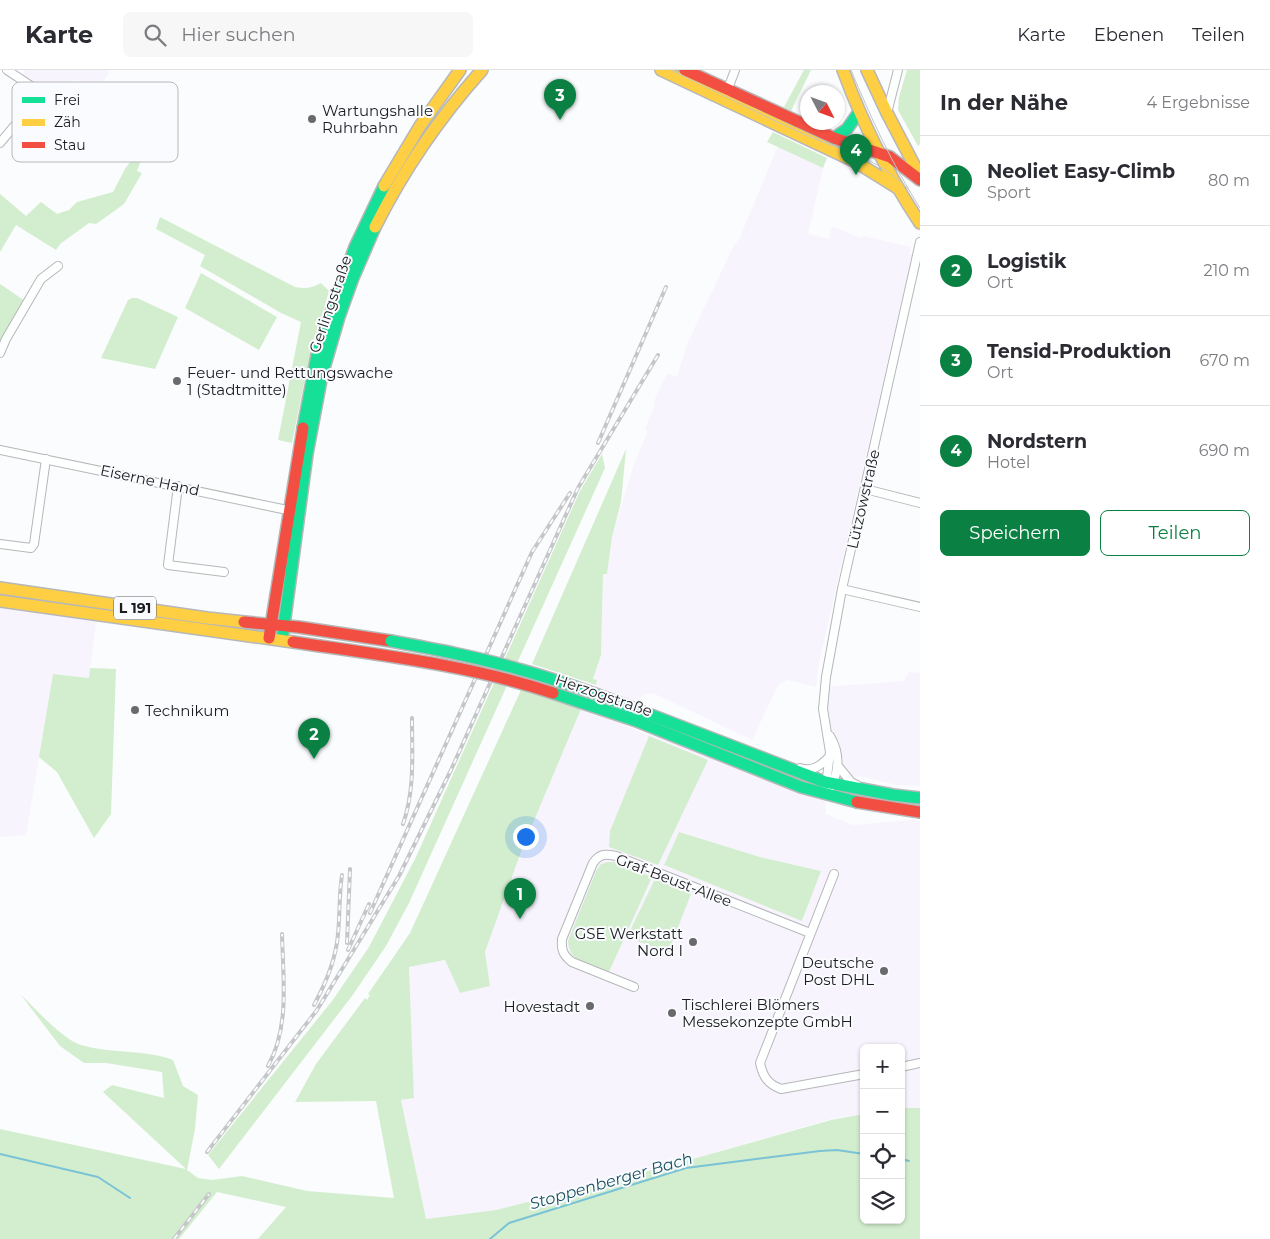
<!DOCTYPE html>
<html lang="de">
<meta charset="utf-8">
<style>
body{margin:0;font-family:Montserrat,sans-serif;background:#f7f7f7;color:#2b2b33}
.controls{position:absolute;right:15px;bottom:15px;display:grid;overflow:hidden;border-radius:8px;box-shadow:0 1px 4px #0004}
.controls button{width:45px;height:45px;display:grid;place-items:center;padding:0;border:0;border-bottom:1px solid #e1e1e2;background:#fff;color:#2b2b33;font:25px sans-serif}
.compass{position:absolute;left:800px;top:15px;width:45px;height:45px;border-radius:50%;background:#fff;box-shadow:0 1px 4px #0004;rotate:132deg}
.you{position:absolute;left:525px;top:766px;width:18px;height:18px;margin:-12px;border:4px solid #fff;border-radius:50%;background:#1a73e8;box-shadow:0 0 0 8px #1a73e833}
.badge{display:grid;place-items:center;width:32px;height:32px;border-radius:50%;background:#0b8043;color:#fff;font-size:16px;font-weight:700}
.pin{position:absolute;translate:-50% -41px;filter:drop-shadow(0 1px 2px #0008)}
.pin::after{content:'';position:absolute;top:26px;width:18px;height:15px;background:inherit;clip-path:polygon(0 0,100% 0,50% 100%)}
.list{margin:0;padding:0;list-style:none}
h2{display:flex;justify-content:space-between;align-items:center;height:65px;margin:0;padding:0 20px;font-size:21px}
h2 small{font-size:16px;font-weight:400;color:#7c7c81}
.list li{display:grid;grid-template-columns:32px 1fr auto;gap:15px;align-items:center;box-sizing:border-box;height:90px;padding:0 20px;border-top:1px solid #e1e1e2}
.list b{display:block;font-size:19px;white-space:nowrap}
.list p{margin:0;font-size:16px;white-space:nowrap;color:#7c7c81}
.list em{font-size:16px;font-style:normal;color:#7c7c81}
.actions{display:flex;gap:10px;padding:15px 20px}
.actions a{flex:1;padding:11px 0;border:1px solid #0b8043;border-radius:8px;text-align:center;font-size:18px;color:#0b8043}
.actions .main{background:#0b8043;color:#fff}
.icon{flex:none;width:28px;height:28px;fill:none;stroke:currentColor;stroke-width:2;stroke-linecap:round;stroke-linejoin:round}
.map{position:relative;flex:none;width:920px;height:1169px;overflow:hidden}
header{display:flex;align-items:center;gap:30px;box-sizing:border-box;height:70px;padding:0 25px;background:#fff;border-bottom:1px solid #e1e1e2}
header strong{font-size:24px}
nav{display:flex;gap:28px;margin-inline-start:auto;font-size:18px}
.search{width:350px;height:45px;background:#f7f7f7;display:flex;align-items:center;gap:12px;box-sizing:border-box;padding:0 18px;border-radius:8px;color:#7c7c81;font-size:19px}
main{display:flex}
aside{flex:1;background:#fff}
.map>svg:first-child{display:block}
.commercial{fill:#f8f4fe;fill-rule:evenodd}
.green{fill:#d3eece}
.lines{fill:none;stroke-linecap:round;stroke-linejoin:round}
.stream{stroke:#7ac3d6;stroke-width:2}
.street-casing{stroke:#b6b7b8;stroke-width:10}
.fast-casing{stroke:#b6b7b8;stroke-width:14}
.slow-casing{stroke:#b6b7b8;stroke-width:14}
.jam-casing{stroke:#b6b7b8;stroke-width:14}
.street{stroke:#feffff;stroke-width:8}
.fast{stroke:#16e098;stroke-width:11}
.slow{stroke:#ffcf43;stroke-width:11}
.jam{stroke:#f24e42;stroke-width:11}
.tram{stroke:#c5c6c7;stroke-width:1}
.rail-casing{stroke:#c5c6c7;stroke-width:4}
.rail{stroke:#fafbfe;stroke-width:2;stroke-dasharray:5.5;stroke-linecap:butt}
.fast-bridge-casing{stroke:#b6b7b8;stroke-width:14;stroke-linecap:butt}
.jam-bridge-casing{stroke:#b6b7b8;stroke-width:14;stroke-linecap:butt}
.fast-bridge{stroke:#16e098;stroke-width:11}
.jam-bridge{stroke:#f24e42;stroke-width:11}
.poi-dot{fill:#696a6b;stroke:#fafbfe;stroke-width:2}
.labels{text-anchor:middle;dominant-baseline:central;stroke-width:4;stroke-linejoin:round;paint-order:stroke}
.shield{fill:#fafbfe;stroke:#5e5f60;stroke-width:1}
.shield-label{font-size:14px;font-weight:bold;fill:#1b1c1d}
.poi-label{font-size:15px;fill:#1b1c1d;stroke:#fafbfe;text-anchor:start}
.street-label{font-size:15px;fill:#1b1c1d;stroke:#fafbfe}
.water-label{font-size:16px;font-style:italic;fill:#16505f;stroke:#fafbfe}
.key{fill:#fafbfe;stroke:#b7b8ba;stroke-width:1}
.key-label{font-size:14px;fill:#1b1c1d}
</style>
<header>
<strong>Karte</strong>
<div class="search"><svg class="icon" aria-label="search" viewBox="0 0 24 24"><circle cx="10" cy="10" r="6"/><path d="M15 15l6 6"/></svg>Hier suchen</div>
<nav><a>Karte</a><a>Ebenen</a><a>Teilen</a></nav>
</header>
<main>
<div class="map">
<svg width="920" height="1169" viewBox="0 0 920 1169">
<rect width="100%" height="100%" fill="#fbfcfd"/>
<g class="commercial">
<polygon points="25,0 109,0 108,5 98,17 77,10 39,20 22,5"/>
<path d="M778 76 823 98 808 164 829 169 832 156 860 168 863 166 911 177 909 184H912L819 593 816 617 788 610 778 615 752 670 655 624 649 623 643 626 638 631 627 656 645 664 772 693 825 712 826 744 853 755 911 750 920 751V1038H901V978H864V1044L831 1049 682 1092 496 1140 426 1149 401 1030 414 1028 408 897 445 890 460 923 490 916 485 882 522 779 581 639 587 641 596 615 597 610 593 609 601 585 603 504H607L612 467 634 394 648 361 645 359 655 334 653 333 667 304 677 306 688 272 735 173 737 174ZM679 762 760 787 820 801 803 850 664 795ZM616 792 652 807 609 902Z"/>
<polygon points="0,532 97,544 89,608 53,604 26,765 0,767"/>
<polygon points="909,602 920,603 920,716 897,715 859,706 833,714 826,712 830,693 824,639 825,617 904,611"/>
</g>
<g class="green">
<polygon points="804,0 811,0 791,41 784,37"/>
<polygon points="907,0 920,0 920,74 918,76 898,40 899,27"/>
<polygon points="773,62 827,88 823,98 767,72"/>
<polygon points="147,74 137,101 142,103 124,134 96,154 89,153 60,174 56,180 16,155 0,182 0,124 26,146 41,132 57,144 69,140 77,132 113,122 125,99 142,75"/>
<path d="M160 147 295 217C305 219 312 218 321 213L329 221 307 299 292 373 278 370 301 252 281 243 200 196 205 185 156 159Z"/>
<polygon points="201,203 277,247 259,280 185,238"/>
<polygon points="0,214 25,231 0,271"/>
<polygon points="132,228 137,228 178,247 155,299 101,288 128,230"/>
<polygon points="626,379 621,432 612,467 607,504 603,504 601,585 593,609 597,610 596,615 532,594"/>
<polygon points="602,384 605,398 409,833 386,876 352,926 219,1099 208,1085 332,931 369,877 416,787 580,421"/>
<polygon points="90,598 116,599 111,744 94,768 57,702 39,687 53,604 89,608"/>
<path d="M521 620 581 639 522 779 485 882 490 916 460 923 445 890 409 897 414 1028 401 1030 426 1149 496 1140 682 1092 831 1050 864 1044V1150H901V1038H920V1169H258L286 1137 217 1122 179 1169H0V1059L186 1099 103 1022 112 1015 164 1028 162 1002 106 993H84L60 976 21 925C36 939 62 969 81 975 111 984 143 979 173 990L183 1016 198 1025 195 1059 187 1100 198 1108 212 1110 242 1106 307 1121 394 1128 376 1031 295 1032 316 994 365 928 367 930 370 925 368 924 410 863Z"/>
<polygon points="649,666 708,690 658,795 609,777 610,761"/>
<polygon points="679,762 760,787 821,801 802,851 664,795"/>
<path d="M608 792H616L652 807 609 902C590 895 569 893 568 871L596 801 601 794Z"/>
<polygon points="655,809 691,824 668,883 627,867"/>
</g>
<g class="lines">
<g class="stream">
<polyline points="0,1084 98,1107 130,1128"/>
<polyline points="901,1089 909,1091"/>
<polyline points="490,1169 509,1153 686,1098 820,1081 837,1080 864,1084"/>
</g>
<defs>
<g id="street">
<polyline points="726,24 735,0"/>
<polyline points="887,43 898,0"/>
<polyline points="0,73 40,25 37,20 7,0"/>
<polyline points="0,283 6,269 41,209 58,196"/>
<polyline points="0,380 292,441"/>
<polyline points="178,416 168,495 224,502"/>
<polyline points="865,419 920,433"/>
<polyline points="0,474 31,478 34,474 46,389"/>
<polyline points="842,519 920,537"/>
<path d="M830 666C840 683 840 699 831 717"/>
<polyline points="838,696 851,712 857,715"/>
<path d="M800 698C812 702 820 696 828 688"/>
<polyline points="826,716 830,682 823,639 826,607 842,519 920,172"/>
<path d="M834 804 760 993C763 1007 768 1014 781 1019L864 1004"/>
<path d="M634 917 572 892C563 885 561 880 562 869L593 793C600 783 606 784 616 786L810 863"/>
<polyline points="901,997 920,993"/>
</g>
<g id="fast">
<polyline points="834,68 847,59 859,42"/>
<polyline points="303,358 317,285 331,242 355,177 384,116"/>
<polyline points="282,570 307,384 322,305 339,247 353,208 375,157"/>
<polyline points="638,640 825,712 893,725 920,728"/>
<polyline points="634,650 801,717 857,732"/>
</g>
<g id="slow">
<polyline points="661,0 856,92 896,117"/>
<path d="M843 0C863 54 888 105 920 153"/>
<polyline points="867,0 887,43 920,106"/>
<polyline points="384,116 420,56 460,0"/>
<path d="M375 157C404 99 439 48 482 0"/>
<polyline points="0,518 207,548 244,552"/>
<polyline points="0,531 293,572"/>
</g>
<g id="jam">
<polyline points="685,0 834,68 890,87 920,110"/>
<polyline points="244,552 298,557 391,571"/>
<polyline points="269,568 303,358"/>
<polyline points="857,732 920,742"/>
</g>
</defs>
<use href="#street" class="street-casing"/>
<use href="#fast" class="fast-casing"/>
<use href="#slow" class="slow-casing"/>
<use href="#jam" class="jam-casing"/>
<use href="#street" class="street"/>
<use href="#fast" class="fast"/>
<use href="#slow" class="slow"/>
<use href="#jam" class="jam"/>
<g class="tram">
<path d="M671 0C716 21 760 45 806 65 845 82 880 88 910 121"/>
<path d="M851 0C871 48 892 94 920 138"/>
</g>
<defs>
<g id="rail">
<polyline points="598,373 666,217"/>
<path d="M403 754C415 720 412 684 412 648"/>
<polyline points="370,843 532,482 570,423"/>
<polyline points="347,873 350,799"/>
<polyline points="348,880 369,834"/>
<path d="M314 935C326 913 336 889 338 864 340 844 339 824 342 805"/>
<path d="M268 996C290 957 283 907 282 864"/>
<polyline points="207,1082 317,940 399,806 451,700 578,418 658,285"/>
<polyline points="174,1169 209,1124"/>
</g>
</defs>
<use href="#rail" class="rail-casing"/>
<use href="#rail" class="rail"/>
<defs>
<g id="fast-bridge">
<path d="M391 571C434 579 477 587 518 599 559 610 599 625 638 640"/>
<polyline points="553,623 634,650"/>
</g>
<path id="jam-bridge" d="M293 572C381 585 469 595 553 623"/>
</defs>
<use href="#fast-bridge" class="fast-bridge-casing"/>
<use href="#jam-bridge" class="jam-bridge-casing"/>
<use href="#fast-bridge" class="fast-bridge"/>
<use href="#jam-bridge" class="jam-bridge"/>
</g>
<g class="poi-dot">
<circle cx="312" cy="49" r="5"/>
<circle cx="177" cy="311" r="5"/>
<circle cx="135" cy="640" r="5"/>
<circle cx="693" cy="872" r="5"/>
<circle cx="884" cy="901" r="5"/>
<circle cx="590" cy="936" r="5"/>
<circle cx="672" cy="943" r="5"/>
</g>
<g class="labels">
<rect class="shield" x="114" y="526.5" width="42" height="23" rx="4"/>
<g class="shield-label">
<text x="135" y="538">L 191</text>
</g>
<g class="poi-label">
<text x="322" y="40">Wartungshalle<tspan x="322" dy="17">Ruhrbahn</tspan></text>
<text x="187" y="302">Feuer- und Rettungswache<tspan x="187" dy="17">1 (Stadtmitte)</tspan></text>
<text x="145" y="640">Technikum</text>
<text x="683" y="863" text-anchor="end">GSE Werkstatt<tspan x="683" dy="17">Nord I</tspan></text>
<text x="874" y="892" text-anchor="end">Deutsche<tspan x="874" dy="17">Post DHL</tspan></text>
<text x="682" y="934">Tischlerei Blömers<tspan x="682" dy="17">Messekonzepte GmbH</tspan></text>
<text x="580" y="936" text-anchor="end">Hovestadt</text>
</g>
<g class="street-label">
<text transform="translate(330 234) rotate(-71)">Gerlingstraße</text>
<text transform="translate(150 410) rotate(12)">Eiserne Hand</text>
<text transform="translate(863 429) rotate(-77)">Lützowstraße</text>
<text transform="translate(604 625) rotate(19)">Herzogstraße</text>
<text transform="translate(674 810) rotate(21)">Graf-Beust-Allee</text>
</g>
<g class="water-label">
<text transform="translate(611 1111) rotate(-16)">Stoppenberger Bach</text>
</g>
</g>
<rect x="12" y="12" width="166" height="80" rx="8" class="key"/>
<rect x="22" y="27" width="23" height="6" fill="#16e098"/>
<rect x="22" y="49" width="23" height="7" fill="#ffcf43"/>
<rect x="22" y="72" width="23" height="6" fill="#f24e42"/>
<g class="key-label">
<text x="54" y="35">Frei</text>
<text x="54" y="57">Zäh</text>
<text x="54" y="80">Stau</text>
</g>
</svg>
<div class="controls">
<button>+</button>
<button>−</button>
<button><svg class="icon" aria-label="locate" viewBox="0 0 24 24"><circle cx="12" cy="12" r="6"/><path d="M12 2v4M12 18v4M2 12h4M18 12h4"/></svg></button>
<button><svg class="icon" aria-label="layers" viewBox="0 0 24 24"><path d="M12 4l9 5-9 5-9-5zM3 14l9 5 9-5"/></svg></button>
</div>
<svg class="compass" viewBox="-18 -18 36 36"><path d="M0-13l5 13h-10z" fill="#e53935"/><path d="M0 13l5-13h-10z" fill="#7c7c81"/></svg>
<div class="you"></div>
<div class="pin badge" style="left:520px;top:849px">1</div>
<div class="pin badge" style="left:314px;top:689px">2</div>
<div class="pin badge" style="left:560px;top:50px">3</div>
<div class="pin badge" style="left:856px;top:105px">4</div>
</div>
<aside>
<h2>In der Nähe<small>4 Ergebnisse</small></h2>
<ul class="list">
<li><span class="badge">1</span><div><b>Neoliet Easy-Climb</b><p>Sport</p></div><em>80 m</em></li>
<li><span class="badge">2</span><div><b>Logistik</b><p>Ort</p></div><em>210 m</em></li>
<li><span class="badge">3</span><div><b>Tensid-Produktion</b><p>Ort</p></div><em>670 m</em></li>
<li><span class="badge">4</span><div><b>Nordstern</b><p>Hotel</p></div><em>690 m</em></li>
</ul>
<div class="actions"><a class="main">Speichern</a><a>Teilen</a></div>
</aside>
</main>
